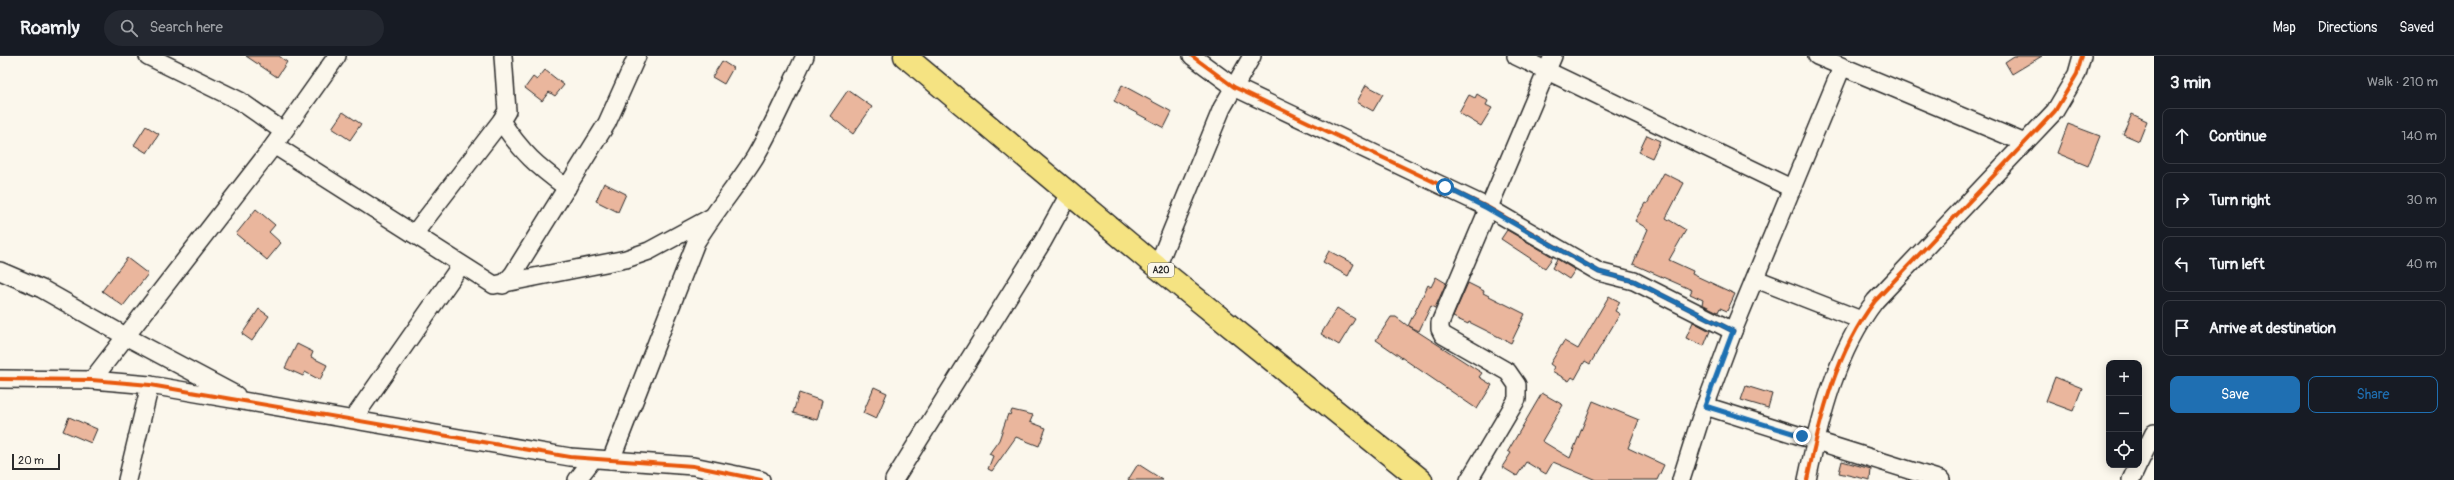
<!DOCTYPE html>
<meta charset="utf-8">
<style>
body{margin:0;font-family:Pangolin,sans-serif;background:#242831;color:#f1f3f6}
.controls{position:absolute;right:12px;bottom:12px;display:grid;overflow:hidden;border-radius:8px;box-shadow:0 2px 10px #0003}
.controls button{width:36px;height:36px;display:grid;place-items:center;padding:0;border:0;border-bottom:1px solid #363941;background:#171b24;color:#f1f3f6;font:20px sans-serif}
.scale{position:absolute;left:12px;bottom:10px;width:48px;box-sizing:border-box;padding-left:4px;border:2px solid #2b2b2b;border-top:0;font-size:11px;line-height:14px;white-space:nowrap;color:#2b2b2b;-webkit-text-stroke:3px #fbf7ec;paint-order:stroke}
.stop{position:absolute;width:12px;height:12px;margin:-9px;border:3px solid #1f6fb2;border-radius:50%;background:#fff}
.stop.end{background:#1f6fb2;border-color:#fff;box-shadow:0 1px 4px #0008}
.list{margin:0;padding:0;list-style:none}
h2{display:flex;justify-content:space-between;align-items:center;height:52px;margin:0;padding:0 16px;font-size:17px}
h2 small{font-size:13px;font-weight:400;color:#9ea1a6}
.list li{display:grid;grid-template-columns:26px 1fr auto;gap:12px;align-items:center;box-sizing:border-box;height:56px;margin:0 8px 8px;padding:0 8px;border:1px solid #363941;border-radius:8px}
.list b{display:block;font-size:15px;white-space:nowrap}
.list em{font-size:13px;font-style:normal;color:#9ea1a6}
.actions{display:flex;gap:8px;padding:12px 16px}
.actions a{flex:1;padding:9px 0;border:1px solid #1f6fb2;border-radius:8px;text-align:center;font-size:14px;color:#1f6fb2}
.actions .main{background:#1f6fb2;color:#fff}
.icon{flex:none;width:22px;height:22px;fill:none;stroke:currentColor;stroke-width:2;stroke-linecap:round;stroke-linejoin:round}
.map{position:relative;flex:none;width:2154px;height:424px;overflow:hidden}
header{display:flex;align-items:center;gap:24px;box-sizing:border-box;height:56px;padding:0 20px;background:#171b24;border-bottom:1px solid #363941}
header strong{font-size:19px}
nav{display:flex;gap:22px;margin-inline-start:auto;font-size:14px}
.search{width:280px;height:36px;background:#242831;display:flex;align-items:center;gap:10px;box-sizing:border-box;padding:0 14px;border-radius:22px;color:#9ea1a6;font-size:15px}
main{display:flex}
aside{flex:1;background:#171b24}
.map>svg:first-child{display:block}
.building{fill:#eab69d;stroke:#2b2b2b}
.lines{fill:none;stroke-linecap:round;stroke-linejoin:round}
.minor-casing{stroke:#2b2b2b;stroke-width:20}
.primary-casing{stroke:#2b2b2b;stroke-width:25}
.minor{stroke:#fbf7ec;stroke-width:17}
.primary{stroke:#f5e382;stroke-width:22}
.cycleway-casing{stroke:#fbf7ec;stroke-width:6}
.cycleway{stroke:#e8590c;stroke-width:4}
.route{stroke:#1f6fb2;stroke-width:5}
.labels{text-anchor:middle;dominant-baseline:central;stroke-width:4;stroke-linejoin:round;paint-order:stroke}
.shield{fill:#fbf7ec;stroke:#696865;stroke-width:1}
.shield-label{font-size:9px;font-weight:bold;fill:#2b2b2b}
</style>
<header>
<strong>Roamly</strong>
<div class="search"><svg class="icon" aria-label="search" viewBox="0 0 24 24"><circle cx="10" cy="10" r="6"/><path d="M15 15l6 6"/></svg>Search here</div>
<nav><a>Map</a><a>Directions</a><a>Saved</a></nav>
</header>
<main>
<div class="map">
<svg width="2154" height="424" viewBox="0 0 2154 424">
<rect width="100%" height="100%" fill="#fbf7ec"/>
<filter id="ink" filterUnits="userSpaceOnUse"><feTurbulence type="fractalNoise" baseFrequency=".025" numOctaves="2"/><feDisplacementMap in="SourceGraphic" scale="8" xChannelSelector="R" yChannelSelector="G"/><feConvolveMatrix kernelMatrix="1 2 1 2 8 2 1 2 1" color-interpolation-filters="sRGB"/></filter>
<g filter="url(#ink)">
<g class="building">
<polygon points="246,0 279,0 287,6 277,21"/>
<polygon points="2014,0 2042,0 2012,18 2005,6"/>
<polygon points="722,5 733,12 724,28 712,21"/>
<polygon points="545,14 564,29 555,40 549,36 542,45 525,32 533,21 537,24"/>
<polygon points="1122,29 1172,56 1164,72 1114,45"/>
<polygon points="1366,29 1383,38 1373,55 1357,46"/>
<polygon points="848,34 872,51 853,78 830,60"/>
<polygon points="1477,38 1488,45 1486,49 1492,52 1481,70 1459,57 1469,39 1475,42"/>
<polygon points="343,56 361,68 350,84 332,72"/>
<polygon points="2132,58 2147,65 2139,85 2123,78"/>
<polygon points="2068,68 2100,80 2088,110 2057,97"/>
<polygon points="146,70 159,78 147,97 134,89"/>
<polygon points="1647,79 1660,85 1652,102 1639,96"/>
<polygon points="1664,117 1684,127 1666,162 1686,174 1669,204 1693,215 1692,218 1735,238 1727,255 1720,252 1718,256 1702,248 1703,244 1690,238 1692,234 1633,208 1648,173 1635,165 1645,147 1647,148"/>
<polygon points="604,127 626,138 618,156 596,145"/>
<polygon points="256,153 275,169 269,176 281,187 267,204 236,178"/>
<polygon points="1507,174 1553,201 1545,212 1501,183"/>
<polygon points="1329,195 1354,208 1348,220 1323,206"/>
<polygon points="127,202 148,218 123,250 102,235"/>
<polygon points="1557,203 1575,214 1569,223 1552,212"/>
<polygon points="1436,221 1446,227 1435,252 1431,250 1419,275 1409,270 1482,317 1479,321 1492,329 1477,353 1376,284 1391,261 1396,261 1408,270 1428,229 1431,231"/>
<polygon points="1468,227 1484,235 1483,237 1525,258 1511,287 1469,266 1468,268 1453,261"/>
<polygon points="1609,240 1620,246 1615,255 1620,258 1590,308 1585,305 1575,323 1572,321 1569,325 1552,315 1554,311 1550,308 1564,285 1578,293"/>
<polygon points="1337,252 1355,263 1339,289 1321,278"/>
<polygon points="259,253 269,260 252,285 242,278"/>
<polygon points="1693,266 1710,275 1704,290 1686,282"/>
<polygon points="297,288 313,296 311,301 327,309 320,324 305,316 303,320 285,312"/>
<polygon points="2055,321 2082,332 2073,355 2046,345"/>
<polygon points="1746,330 1772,338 1768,352 1741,344"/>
<polygon points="874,331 887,337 876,363 863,357"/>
<polygon points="799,337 822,345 817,364 793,357"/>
<polygon points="1542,337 1563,349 1542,385 1570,402 1593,345 1639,364 1628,392 1664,409 1657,424 1596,424 1553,406 1546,418 1526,406 1517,420 1502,411 1511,397 1508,395"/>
<polygon points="1012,354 1033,359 1030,366 1046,372 1039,390 1016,381 992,415 988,413 993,400 989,398 999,384 1008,358 1010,359"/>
<polygon points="69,361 97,373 91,387 63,375"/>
<polygon points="1842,405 1871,413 1870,424 1839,417"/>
<polygon points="1138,408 1163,424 1128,424"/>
</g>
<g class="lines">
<defs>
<g id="minor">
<polyline points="148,0 240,45 283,75"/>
<polyline points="1192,0 1234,31 1487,151 1599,216 1634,225 1733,275"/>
<polyline points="1516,0 1793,133"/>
<polyline points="1817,0 2025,87"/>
<path d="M501 65C522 97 537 110 567 132"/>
<polyline points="274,89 494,229 626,203 649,195 710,162"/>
<polyline points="414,178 501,65 507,55 503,0"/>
<polyline points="1157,211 1222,52 1252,0"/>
<polyline points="0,215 42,233 127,281 236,339"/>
<polyline points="1756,223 1861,264"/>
<polyline points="503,229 513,218 607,67 637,0"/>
<polyline points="0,323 92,324 150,329 570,401 693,410 761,424"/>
<polyline points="92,324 274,89 337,0"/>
<polyline points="1705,350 1941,424"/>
<polyline points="353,363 461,209"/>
<path d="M611 404 696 186C714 156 737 130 755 101 774 69 789 33 805 0"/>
<polyline points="2139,407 2154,377"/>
<polyline points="127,424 150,329"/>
<polyline points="577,424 593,403"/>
<polyline points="894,424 1043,185 1069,138"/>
<polyline points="1469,424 1517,343 1517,329 1508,316 1443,279 1440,273 1440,267 1553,0"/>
<polyline points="1681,424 1700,364 1733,275 1842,11"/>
<path d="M1807 424C1820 362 1836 296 1875 245L2055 55 2077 18 2082 0"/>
<polyline points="2131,424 2138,409"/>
</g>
<polyline id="primary" points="905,0 1157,211 1421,424"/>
</defs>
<use href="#minor" class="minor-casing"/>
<use href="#primary" class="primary-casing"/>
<use href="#minor" class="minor"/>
<use href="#primary" class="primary"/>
<defs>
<g id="cycleway">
<polyline points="1192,0 1234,31 1487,151 1599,216 1634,225 1733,275"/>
<polyline points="0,323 92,324 150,329 570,401 693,410 761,424"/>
<path d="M1807 424C1820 362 1836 296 1875 245L2055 55 2077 18 2082 0"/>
</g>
</defs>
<use href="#cycleway" class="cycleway-casing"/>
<use href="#cycleway" class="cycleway"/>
</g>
</g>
<g class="lines" filter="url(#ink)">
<polyline class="route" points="1445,131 1487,152 1599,216 1634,225 1733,275 1705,350 1802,380"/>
</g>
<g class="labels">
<rect class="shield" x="1148" y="207" width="26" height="14" rx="3"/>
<g class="shield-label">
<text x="1161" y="214">A20</text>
</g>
</g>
</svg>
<div class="controls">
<button>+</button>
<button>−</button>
<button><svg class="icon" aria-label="locate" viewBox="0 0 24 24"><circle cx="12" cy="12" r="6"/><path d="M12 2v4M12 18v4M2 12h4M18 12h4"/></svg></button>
</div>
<div class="scale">20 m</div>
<div class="stop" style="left:1445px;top:131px"></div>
<div class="stop end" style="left:1802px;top:380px"></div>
</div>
<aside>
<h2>3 min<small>Walk · 210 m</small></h2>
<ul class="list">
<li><svg class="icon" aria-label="ahead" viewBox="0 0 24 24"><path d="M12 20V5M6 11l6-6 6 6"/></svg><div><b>Continue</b></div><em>140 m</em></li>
<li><svg class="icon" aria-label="right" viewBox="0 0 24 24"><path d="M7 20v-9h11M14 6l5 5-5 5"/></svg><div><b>Turn right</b></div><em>30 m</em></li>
<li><svg class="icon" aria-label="left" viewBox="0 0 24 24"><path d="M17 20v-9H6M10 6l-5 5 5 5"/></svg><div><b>Turn left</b></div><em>40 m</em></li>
<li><svg class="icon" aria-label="arrive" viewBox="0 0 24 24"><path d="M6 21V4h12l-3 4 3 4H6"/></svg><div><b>Arrive at destination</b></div></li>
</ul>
<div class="actions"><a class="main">Save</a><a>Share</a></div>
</aside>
</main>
